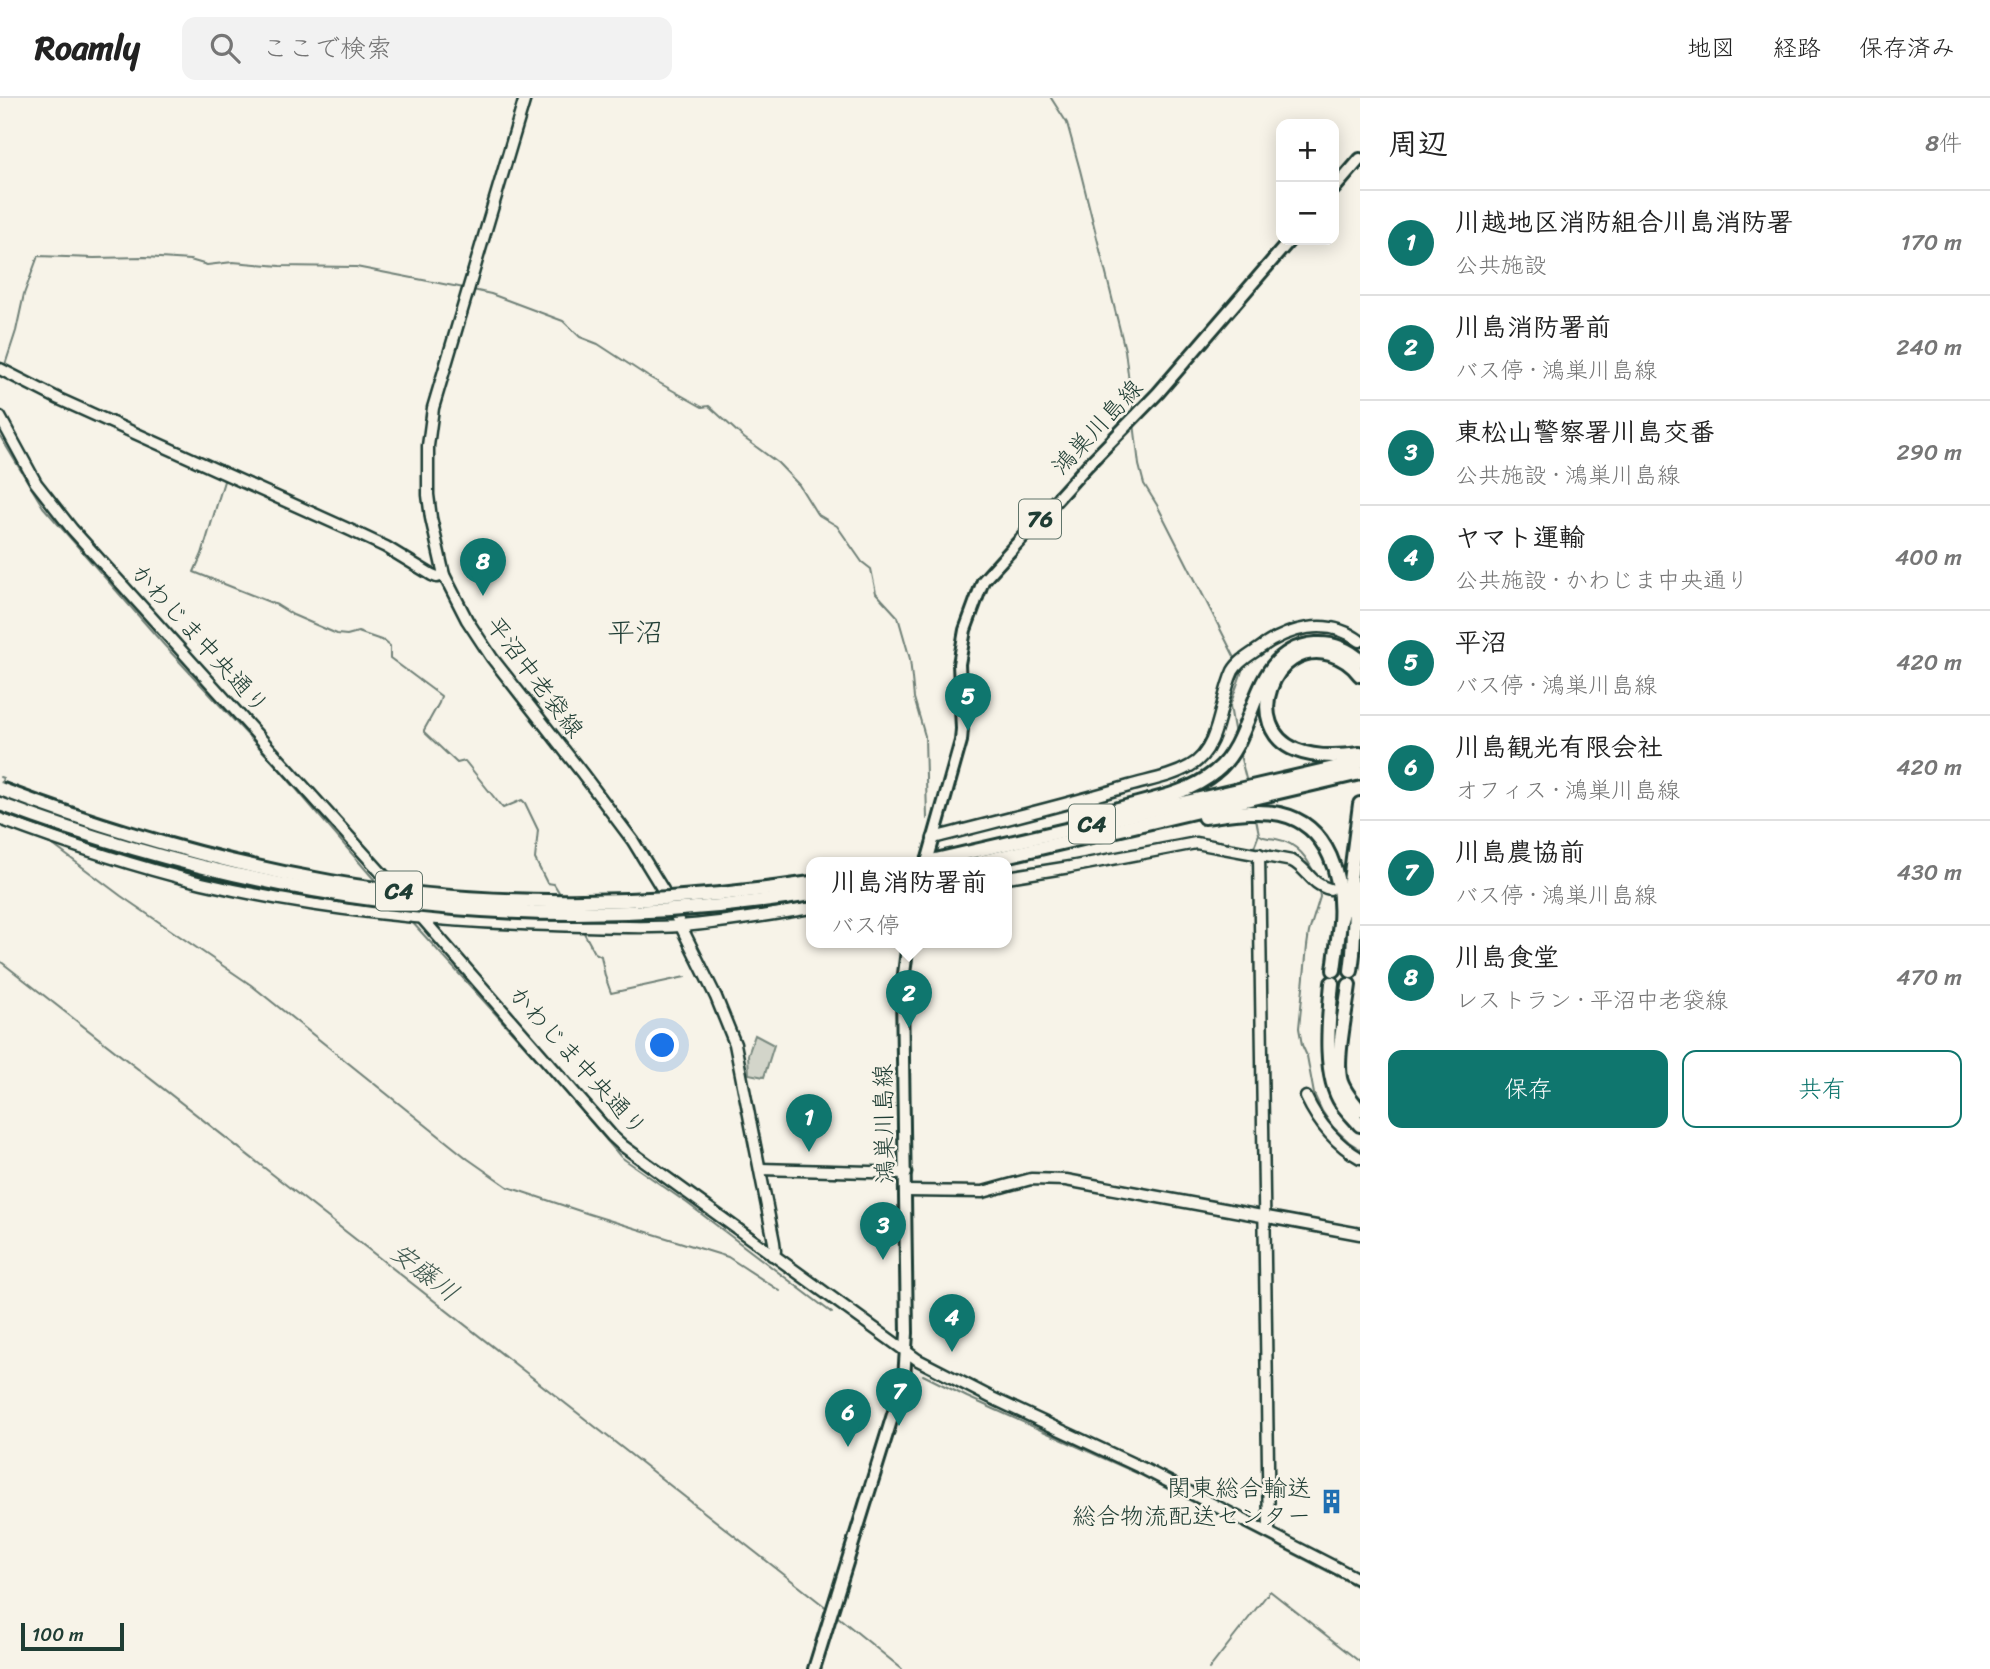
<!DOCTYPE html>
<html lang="ja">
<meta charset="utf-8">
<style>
body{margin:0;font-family:Sriracha,"Klee One",sans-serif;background:#f2f2f2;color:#222}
.controls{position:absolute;right:21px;top:21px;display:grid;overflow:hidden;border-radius:14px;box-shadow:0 4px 18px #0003}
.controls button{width:63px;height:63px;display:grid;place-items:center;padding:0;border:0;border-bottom:2px solid #e0e0e0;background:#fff;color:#222;font:35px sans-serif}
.scale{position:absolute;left:21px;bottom:18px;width:103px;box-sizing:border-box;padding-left:7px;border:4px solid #1f3d34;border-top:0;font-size:19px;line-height:24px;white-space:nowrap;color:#1f3d34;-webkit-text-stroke:5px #f7f3e8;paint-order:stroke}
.you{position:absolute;left:663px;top:948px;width:24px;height:24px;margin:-18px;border:5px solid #fff;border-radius:50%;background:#1a73e8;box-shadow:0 0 0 10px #1a73e833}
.badge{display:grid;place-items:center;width:46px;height:46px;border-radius:50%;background:#0f766e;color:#fff;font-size:23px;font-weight:700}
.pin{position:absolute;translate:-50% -58px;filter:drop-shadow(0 2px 4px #0008)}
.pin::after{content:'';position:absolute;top:37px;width:24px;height:21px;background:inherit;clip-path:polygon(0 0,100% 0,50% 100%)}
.popup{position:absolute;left:806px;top:759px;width:206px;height:91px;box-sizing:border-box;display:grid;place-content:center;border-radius:14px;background:#fff;filter:drop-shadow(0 2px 5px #0005);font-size:23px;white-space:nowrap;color:#767676}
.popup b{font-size:26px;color:#222}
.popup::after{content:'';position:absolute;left:50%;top:100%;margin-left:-14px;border:14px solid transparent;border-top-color:#fff}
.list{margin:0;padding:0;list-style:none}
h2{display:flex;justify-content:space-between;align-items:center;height:91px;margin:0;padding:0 28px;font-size:30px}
h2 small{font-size:23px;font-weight:400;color:#767676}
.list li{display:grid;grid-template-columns:46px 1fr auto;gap:21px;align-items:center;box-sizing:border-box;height:105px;padding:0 28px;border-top:2px solid #e0e0e0}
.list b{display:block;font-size:26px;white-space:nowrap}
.list p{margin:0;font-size:23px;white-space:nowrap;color:#767676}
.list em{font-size:23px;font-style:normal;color:#767676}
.actions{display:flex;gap:14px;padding:21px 28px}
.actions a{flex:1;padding:16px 0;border:2px solid #0f766e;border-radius:14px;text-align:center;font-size:24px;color:#0f766e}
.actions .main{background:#0f766e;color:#fff}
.icon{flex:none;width:38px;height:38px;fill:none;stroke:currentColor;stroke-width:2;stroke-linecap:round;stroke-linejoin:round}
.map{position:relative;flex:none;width:1360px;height:1571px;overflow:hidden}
header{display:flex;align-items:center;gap:42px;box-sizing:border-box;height:98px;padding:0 35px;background:#fff;border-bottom:2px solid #e0e0e0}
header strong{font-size:33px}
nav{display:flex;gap:38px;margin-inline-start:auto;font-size:24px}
.search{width:490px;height:63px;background:#f2f2f2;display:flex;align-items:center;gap:18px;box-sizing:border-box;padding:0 24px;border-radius:14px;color:#767676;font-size:26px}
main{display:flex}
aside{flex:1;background:#fff}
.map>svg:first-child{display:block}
.green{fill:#d3d5ca;stroke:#79897f;stroke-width:2}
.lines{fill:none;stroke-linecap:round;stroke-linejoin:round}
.stream{stroke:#6f8077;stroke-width:2}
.secondary-casing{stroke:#1f3d34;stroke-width:15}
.primary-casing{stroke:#1f3d34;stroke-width:16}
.highway-casing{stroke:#1f3d34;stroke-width:18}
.secondary{stroke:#f7f3e8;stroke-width:10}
.primary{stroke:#f7f3e8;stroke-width:10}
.highway{stroke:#f7f3e8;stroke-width:12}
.highway-bridge-casing{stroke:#1f3d34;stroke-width:18;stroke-linecap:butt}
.highway-bridge{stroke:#f7f3e8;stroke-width:12}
.labels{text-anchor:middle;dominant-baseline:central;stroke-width:5;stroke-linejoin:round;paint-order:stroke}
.shield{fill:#f7f3e8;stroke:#60746a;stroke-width:2}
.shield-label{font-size:23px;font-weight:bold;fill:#1f3d34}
.street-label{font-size:24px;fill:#1f3d34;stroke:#f7f3e8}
.poi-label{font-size:24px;fill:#1f3d34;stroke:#f7f3e8;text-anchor:end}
.water-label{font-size:26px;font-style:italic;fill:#405950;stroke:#f7f3e8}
.quarter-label{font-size:28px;fill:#1f3d34;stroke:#f7f3e8}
</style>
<header>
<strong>Roamly</strong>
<div class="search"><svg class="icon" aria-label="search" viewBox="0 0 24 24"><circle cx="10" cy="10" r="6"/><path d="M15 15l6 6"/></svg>ここで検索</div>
<nav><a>地図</a><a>経路</a><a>保存済み</a></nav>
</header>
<main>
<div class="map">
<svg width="1360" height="1571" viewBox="0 0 1360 1571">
<rect width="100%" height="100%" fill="#f7f3e8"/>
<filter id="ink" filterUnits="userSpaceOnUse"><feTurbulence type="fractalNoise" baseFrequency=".0143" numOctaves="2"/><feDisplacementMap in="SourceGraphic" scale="14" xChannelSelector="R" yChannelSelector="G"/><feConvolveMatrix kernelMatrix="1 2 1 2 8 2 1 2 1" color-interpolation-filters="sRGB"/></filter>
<g filter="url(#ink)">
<polygon class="green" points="755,937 774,947 764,979 749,976 748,957"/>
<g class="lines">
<g class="stream">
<polyline points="1051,0 1067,25 1080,72 1125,252 1133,316"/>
<polyline points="473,192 491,196 563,223 580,239 598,246 647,278 702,309 709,308 744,340 778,365 799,387 817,416 837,428 862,464 871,471 876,495 898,519 910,561 914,600 925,638 927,721"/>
<polyline points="4,270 16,233 24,196 38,158 94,160 145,159 190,162 207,167 233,164 280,168 356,169 464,190"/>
<polyline points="2,275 1,277 32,292"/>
<polyline points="1134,325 1139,367 1144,386 1157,407 1237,564"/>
<polyline points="0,338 43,409 165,548 279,671 378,786"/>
<polyline points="222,379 224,383 202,456 194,474 277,507 293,517 337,536 347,537 358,534 384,543 390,548 390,560 441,598 439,605 424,632 424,634 457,665 465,663 501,708 503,710 522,702 525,705 538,732 535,761 547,785 554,786 562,799"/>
<polyline points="1235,637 1230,608 1242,573 1239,569"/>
<polyline points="1239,653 1247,685"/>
<polyline points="0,679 3,680 1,686"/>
<polyline points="0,726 53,747 121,798 251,887 468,1061 508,1089 589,1116 728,1159 780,1193"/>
<path d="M1260 737C1267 742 1269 739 1276 741 1298 745 1308 761 1316 779"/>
<polyline points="1253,752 1259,736 1256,721"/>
<polyline points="1253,761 1259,1084"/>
<polyline points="1319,791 1320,799 1309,834 1307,848 1299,930 1302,947 1307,958 1314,996 1322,1013 1333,1029 1349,1044 1360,1051"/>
<polyline points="412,824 550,976 621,1059 687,1105 832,1215"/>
<polyline points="583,833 595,855 601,858 605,878 611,895 685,879"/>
<polyline points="0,863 828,1511"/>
<polyline points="923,1277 967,1299 1141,1377 1360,1490"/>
<polyline points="838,1519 902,1571"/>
<polyline points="1209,1571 1270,1493 1360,1564"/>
</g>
<defs>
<g id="secondary">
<polyline points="525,0 433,310 428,348 428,397 431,420 444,477 467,522 492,560 582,675 633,743 663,792 716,899 735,946 774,1144 775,1153 772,1157"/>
<polyline points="0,271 59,301 350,432 386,449 432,477 437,479 444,477"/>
<polyline points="0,319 36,385 72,431 422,820 612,1038 623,1048 918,1262 992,1300 1142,1370 1360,1482"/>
<path d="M0 721C66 746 133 768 202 785 317 812 435 824 553 827 595 828 638 831 680 828 724 825 768 817 811 810"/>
<path d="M933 740C998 723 1065 707 1129 688 1150 682 1171 679 1190 668 1221 651 1219 602 1233 573 1238 564 1248 558 1257 552 1287 530 1328 518 1360 543"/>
<polyline points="1259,756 1269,1435"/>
<path d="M1007 779 1070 769 1196 745 1292 763C1308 771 1310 786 1330 791"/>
<path d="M1306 999C1318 1024 1335 1046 1360 1060"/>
<polyline points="760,1071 906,1075"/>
<polyline points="906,1093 983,1094 1031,1081 1066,1082 1360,1136"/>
</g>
<g id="primary">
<polyline points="1334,91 1360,61"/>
<polyline points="927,764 961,643 962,631 959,566 965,532 983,483 1087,368 1158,295 1290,142"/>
<polyline points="814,1571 904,1281 907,1235 902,892 908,844"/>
</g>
<g id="highway">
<path d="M1360 577C1352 566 1343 560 1330 556 1272 540 1241 630 1296 652 1316 660 1339 659 1360 656"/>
<path d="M1105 715C1141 703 1185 699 1215 674 1260 639 1247 551 1316 546 1333 545 1348 551 1360 562"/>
<path d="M1204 719C1229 716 1256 711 1280 716 1330 727 1343 781 1340 825"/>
<polyline points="927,764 1360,664"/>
<polyline points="980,764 1360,675"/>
<polyline points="1334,872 1340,825 1348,798 1360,706"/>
<polyline points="1351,873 1353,856 1356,789"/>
<path d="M1332 885C1329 919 1322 977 1342 1006 1347 1013 1354 1020 1360 1027"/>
<path d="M1349 887C1346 911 1336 958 1340 980 1342 991 1353 1004 1360 1012"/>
</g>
</defs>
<use href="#secondary" class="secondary-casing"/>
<use href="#primary" class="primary-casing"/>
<use href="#highway" class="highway-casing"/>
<use href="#secondary" class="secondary"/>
<use href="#primary" class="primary"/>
<use href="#highway" class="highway"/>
<defs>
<g id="highway-bridge">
<path d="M0 691C109 732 216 764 331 784 488 811 654 808 811 785"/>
<path d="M0 706C262 804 534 841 811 796"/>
</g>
</defs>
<use href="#highway-bridge" class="highway-bridge-casing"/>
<use href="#highway-bridge" class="highway-bridge"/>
</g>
</g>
<defs>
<symbol id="building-bare" viewBox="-9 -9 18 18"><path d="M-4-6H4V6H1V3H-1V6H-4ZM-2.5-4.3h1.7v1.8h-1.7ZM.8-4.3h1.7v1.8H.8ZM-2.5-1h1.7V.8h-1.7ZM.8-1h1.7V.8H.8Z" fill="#1f6fb2" stroke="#f7f3e8" stroke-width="2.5" paint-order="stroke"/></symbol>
</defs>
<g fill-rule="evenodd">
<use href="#building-bare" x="1314" y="1386" width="35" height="35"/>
</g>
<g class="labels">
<g class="shield">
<rect x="1019" y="401.5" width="42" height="39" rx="5"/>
<rect x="1069" y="706.5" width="46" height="39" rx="5"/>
<rect x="376" y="773.5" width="46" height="39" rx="5"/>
</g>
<g class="shield-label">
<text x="1040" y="421">76</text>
<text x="1092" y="726">C4</text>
<text x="399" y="793">C4</text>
</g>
<g class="street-label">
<text transform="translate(1097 329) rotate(-47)">鴻巣川島線</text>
<text transform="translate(200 541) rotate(48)">かわじま中央通り</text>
<text transform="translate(535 579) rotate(53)">平沼中老袋線</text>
<text transform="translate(578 963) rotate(48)">かわじま中央通り</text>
<text transform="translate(884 1026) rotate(-91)">鴻巣川島線</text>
</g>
<g class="poi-label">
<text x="1311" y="1390">関東総合輸送<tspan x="1311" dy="28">総合物流配送センター</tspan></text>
</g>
<g class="water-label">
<text transform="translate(425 1174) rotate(38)">安藤川</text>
</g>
<g class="quarter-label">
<text x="635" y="534">平沼</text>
</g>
</g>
</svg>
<div class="controls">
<button>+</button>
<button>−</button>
</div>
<div class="scale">100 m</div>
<div class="you"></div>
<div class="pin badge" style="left:809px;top:1054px">1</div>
<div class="pin badge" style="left:909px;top:930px">2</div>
<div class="popup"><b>川島消防署前</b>バス停</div>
<div class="pin badge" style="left:883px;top:1162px">3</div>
<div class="pin badge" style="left:952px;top:1254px">4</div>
<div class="pin badge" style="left:968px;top:633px">5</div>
<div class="pin badge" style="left:848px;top:1349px">6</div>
<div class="pin badge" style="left:899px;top:1328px">7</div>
<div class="pin badge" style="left:483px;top:498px">8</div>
</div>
<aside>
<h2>周辺<small>8件</small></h2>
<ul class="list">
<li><span class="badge">1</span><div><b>川越地区消防組合川島消防署</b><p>公共施設</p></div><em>170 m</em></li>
<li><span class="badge">2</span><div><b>川島消防署前</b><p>バス停 · 鴻巣川島線</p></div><em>240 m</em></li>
<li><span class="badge">3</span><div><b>東松山警察署川島交番</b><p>公共施設 · 鴻巣川島線</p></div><em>290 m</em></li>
<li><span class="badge">4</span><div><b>ヤマト運輸</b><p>公共施設 · かわじま中央通り</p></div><em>400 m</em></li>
<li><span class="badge">5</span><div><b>平沼</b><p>バス停 · 鴻巣川島線</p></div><em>420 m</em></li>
<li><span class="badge">6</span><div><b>川島観光有限会社</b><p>オフィス · 鴻巣川島線</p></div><em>420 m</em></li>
<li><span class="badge">7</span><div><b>川島農協前</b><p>バス停 · 鴻巣川島線</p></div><em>430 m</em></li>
<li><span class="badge">8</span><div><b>川島食堂</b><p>レストラン · 平沼中老袋線</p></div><em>470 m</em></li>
</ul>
<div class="actions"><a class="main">保存</a><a>共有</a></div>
</aside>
</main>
